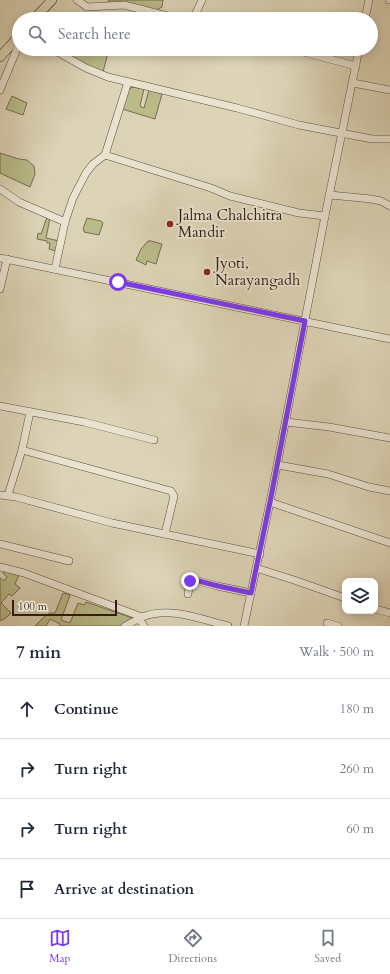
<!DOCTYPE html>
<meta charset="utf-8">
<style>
body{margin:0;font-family:Cardo,serif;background:#f2f2f3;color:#1f2937}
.controls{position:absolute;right:12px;bottom:12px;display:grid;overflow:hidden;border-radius:8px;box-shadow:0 2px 10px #0003}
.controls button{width:36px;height:36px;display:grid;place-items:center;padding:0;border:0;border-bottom:1px solid #e0e1e3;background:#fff;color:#1f2937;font:20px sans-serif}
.scale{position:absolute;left:12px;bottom:10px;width:105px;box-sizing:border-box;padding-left:4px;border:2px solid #361e13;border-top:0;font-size:11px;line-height:14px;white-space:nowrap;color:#361e13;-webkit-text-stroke:3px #e9e3d0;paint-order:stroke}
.stop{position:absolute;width:12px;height:12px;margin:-9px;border:3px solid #7c3aed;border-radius:50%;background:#fff}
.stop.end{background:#7c3aed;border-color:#fff;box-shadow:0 1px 4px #0008}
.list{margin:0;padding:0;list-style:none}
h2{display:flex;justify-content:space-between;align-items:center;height:52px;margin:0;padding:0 16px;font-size:17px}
h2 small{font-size:13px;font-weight:400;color:#747a83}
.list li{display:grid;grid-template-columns:26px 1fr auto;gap:12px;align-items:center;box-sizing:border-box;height:60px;padding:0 16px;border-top:1px solid #e0e1e3}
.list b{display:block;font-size:15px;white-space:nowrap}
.list em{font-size:13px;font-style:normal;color:#747a83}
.icon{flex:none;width:22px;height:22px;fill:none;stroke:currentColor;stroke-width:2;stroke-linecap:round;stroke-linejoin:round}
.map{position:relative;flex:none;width:390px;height:626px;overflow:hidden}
.search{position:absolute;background:#fff;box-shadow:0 2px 10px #0003;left:12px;right:12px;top:12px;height:44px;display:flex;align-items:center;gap:10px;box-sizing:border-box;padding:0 14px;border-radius:22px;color:#747a83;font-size:15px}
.sheet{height:292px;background:#fff}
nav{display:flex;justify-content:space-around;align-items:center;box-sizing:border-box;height:56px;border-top:1px solid #e0e1e3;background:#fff;font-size:11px;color:#747a83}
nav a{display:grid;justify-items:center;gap:2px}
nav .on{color:#7c3aed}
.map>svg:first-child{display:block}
.green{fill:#b9bb89;stroke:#786c4e}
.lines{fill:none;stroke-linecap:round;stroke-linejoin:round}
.minor-casing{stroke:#604c3c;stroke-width:8}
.major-casing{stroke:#361e13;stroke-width:10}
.minor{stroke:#e9e3d0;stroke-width:7}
.major{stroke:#ddd4b7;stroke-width:9}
.route{stroke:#7c3aed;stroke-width:5}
.poi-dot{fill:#8f2418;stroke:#e9e3d0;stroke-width:1.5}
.labels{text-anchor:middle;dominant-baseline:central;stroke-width:3.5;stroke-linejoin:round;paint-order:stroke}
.poi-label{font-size:15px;fill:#361e13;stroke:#e9e3d0;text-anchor:start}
</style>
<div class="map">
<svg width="390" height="626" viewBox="0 0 390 626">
<rect width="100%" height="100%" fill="#ddd4b7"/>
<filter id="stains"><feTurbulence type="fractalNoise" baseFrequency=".005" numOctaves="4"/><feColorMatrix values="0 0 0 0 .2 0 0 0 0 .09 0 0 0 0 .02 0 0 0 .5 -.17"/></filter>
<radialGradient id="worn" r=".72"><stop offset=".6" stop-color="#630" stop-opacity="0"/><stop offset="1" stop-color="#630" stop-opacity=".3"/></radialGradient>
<g class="green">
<polygon points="109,0 163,0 162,7 155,11 108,2"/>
<polygon points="55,49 109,49 103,72 97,70"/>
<polygon points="132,87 144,89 140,106 144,108 149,90 162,94 155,119 122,109 127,92"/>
<polygon points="12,96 27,103 23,115 6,109"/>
<polygon points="0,153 19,159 27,160 34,166 35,174 30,187 0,173"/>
<polygon points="47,217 50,218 46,238 59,241 56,251 49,249 50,243 47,243 47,241 37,239 38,233 41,234"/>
<polygon points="87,218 101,221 103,223 99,235 84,232 84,230 83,229"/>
<polygon points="148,241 151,241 162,244 156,264 147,261 146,265 136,260 141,249"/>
<polygon points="4,571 19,575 15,584 20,588 12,596 9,594 1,603 11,613 6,618 0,621 0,578 4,581 7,577 3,573"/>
<polygon points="63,593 70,595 61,620 70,623 78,603 84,605 86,602 135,619 121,626 59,626 60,624 50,619 46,626 35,626 44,617 50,613 55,613"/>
</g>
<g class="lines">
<defs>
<g id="minor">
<polyline points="77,0 87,7 124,5 179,19"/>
<polyline points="389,0 390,0"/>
<polyline points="193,19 202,0"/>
<polyline points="365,19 369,0"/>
<polyline points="52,49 86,68 108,77 237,108 299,125 372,139 390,139"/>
<polyline points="292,49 356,66"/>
<polyline points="353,83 390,90"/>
<polyline points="0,90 19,44"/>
<polyline points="105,155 211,188 230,196 299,213 325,216"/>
<polyline points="0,189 19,202 65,222"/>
<polyline points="330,195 371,199 381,201 390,206"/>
<polyline points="0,258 390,339"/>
<polyline points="55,269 65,222 73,198 86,173 93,164 105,155 128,82"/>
<polyline points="0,289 7,259"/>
<polyline points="0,406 84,422 154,440"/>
<polyline points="286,422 329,427 390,438"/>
<polyline points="22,450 30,412"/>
<polyline points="278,465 328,474 369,487 390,491"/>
<polyline points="0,495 16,497 112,523 260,554"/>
<polyline points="8,495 22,450 171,491 174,496 165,534"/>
<polyline points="270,502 390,543"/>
<polyline points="0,544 69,561"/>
<path d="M0 567 24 573 142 617C170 606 200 619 228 626"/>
<polyline points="256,568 294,580 345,598"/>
<polyline points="188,594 190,581 195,580 217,586 251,593"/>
<polyline points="375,609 390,613"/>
<polyline points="139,619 144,626"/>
<polyline points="327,623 338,626"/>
<polyline points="125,626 142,617"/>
<polyline points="244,626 270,502 325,216 359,49"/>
</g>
<g id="major">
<polyline points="34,19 52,0"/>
<polyline points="0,57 19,36"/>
</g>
</defs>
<use href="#minor" class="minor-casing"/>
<use href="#major" class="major-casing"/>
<use href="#minor" class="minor"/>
<use href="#major" class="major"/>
</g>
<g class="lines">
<polyline class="route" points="118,282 305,321 270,502 251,593 218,586 195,580 190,581"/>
</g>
<g class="poi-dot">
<circle cx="170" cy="224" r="4"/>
<circle cx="207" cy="272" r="4"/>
</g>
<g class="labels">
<g class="poi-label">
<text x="178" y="215">Jalma Chalchitra<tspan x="178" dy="17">Mandir</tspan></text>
<text x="215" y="263">Jyoti,<tspan x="215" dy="17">Narayangadh</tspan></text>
</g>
</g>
<rect width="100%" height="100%" filter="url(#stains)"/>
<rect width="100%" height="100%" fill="url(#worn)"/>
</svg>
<div class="controls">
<button><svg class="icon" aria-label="layers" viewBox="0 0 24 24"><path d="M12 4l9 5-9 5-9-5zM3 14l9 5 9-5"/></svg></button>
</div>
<div class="scale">100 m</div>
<div class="stop" style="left:118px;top:282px"></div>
<div class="stop end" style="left:190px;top:581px"></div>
<div class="search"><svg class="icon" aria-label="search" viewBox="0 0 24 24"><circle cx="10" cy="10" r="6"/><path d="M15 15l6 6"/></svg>Search here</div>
</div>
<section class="sheet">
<h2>7 min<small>Walk · 500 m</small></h2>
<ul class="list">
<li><svg class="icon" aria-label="ahead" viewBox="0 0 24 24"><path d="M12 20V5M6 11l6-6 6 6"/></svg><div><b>Continue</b></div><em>180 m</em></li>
<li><svg class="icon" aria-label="right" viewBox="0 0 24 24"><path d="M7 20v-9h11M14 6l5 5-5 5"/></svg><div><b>Turn right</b></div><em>260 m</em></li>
<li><svg class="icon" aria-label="right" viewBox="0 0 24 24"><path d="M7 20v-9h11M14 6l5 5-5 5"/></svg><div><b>Turn right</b></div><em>60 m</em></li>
<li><svg class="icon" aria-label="arrive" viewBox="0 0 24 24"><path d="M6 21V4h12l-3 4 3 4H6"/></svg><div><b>Arrive at destination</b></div></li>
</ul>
</section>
<nav>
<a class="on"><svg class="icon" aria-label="map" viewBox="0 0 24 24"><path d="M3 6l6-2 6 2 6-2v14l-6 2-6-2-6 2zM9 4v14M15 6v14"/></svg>Map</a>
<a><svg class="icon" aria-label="directions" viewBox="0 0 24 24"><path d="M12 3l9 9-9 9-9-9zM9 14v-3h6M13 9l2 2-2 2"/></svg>Directions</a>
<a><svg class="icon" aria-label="saved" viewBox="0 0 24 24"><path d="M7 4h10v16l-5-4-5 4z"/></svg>Saved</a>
</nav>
